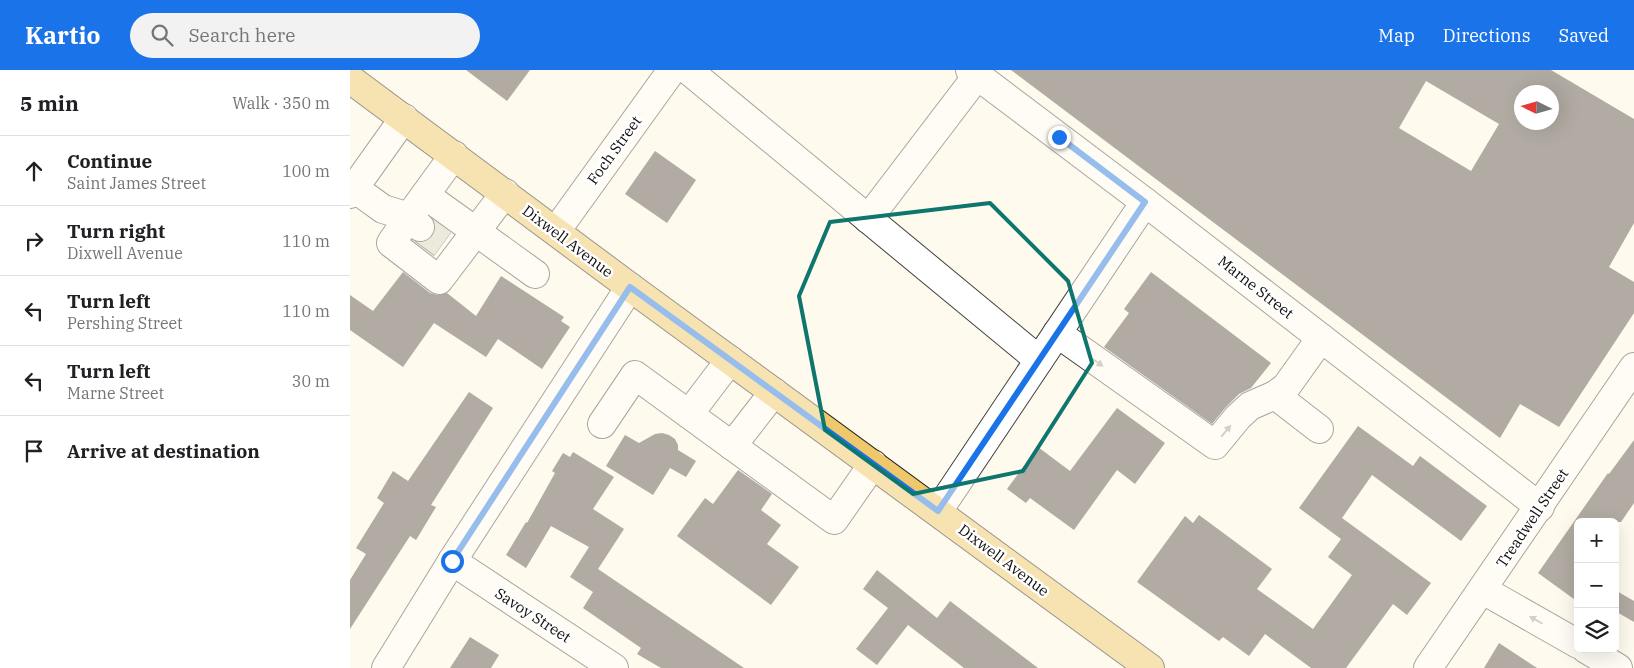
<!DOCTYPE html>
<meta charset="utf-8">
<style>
body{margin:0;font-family:"IBM Plex Serif",serif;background:#f2f2f2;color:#202124}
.controls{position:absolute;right:15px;bottom:15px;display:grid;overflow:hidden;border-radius:8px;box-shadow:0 5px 20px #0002}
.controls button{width:45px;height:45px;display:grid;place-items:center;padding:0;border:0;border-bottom:1px solid #e0e0e0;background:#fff;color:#202124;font:25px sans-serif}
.compass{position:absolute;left:1164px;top:15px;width:45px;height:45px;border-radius:50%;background:#fff;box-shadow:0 5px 20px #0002;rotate:275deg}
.stop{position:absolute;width:15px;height:15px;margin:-11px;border:4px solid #1a73e8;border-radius:50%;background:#fff}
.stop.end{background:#1a73e8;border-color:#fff;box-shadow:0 1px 5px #0008}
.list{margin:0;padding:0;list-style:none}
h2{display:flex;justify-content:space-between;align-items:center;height:65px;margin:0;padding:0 20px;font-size:21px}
h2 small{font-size:16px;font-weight:400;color:#757577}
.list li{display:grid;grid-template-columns:32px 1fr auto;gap:15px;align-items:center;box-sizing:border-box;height:70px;padding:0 20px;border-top:1px solid #e0e0e0}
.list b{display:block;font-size:19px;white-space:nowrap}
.list p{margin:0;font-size:16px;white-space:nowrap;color:#757577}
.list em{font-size:16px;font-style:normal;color:#757577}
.icon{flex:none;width:28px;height:28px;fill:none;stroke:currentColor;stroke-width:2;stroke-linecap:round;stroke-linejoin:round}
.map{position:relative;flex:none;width:1284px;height:598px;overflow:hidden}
header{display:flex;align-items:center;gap:30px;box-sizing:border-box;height:70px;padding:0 25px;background:#1a73e8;color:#fff}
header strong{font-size:24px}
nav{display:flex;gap:28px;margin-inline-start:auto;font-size:18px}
.search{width:350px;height:45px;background:#f2f2f2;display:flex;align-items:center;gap:12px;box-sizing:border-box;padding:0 18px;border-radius:28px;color:#757577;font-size:19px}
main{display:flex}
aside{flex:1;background:#fff}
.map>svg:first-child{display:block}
.building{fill:#544d4a;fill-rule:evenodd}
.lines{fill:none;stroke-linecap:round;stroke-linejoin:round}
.minor-tunnel{stroke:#dad6cb;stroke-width:28;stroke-dasharray:28 14;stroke-linecap:butt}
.minor-casing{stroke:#404040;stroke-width:30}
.major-casing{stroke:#1e1e1e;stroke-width:30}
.minor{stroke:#fff;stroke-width:28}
.major{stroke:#efc86c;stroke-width:28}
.oneway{fill:#9e9e9e}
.route{stroke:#1a73e8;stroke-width:6}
.marked{fill:none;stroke:#0f766e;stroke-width:4;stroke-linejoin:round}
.labels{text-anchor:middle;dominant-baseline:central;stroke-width:5;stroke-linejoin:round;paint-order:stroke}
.street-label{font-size:15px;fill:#0d0d0d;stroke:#fff}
</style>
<header>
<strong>Kartio</strong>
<div class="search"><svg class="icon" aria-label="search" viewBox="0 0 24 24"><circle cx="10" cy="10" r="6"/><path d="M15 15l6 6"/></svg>Search here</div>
<nav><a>Map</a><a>Directions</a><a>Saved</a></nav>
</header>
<main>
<aside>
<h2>5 min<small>Walk · 350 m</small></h2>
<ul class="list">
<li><svg class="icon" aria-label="ahead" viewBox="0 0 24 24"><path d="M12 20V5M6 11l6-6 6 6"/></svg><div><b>Continue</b><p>Saint James Street</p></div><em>100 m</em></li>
<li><svg class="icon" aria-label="right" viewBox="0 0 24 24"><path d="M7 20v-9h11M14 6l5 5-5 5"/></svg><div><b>Turn right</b><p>Dixwell Avenue</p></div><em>110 m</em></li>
<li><svg class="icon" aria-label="left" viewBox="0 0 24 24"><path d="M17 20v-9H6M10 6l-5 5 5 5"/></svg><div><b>Turn left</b><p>Pershing Street</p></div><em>110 m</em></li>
<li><svg class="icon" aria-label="left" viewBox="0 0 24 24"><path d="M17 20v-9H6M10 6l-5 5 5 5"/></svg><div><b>Turn left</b><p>Marne Street</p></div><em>30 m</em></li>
<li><svg class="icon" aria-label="arrive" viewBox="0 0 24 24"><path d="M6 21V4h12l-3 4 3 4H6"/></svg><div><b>Arrive at destination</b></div></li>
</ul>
</aside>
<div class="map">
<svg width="1284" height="598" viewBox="0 0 1284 598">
<rect width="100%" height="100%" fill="#fefaed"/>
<g class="building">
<polygon points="116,0 180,0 157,31"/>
<path d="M661 0H1201L1284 49V153L1259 197 1284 212V243L1209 357 1170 334 1150 368ZM1076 11 1149 54 1121 101 1049 58ZM1172 22H1202V52H1172Z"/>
<polygon points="305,81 346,110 317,153 275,124"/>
<polygon points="84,151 101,163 84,186 64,171 74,172 81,168 85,160"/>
<polygon points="53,202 80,223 87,225 97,223 126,246 151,206 214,247 211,251 220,257 192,299 148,269 136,287 84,253 53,297 0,260 0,225 23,241"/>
<polygon points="801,202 921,293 901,318 889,324 876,337 862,354 754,277 779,243 774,239"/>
<polygon points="119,322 143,338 81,435 86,437 66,470 60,466 0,559 0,510 16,484 6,478 34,433 27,428 43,401 58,411"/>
<polygon points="767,338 815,373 785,414 767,400 724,460 680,428 676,433 657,419 688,377 720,401"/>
<polygon points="1008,356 1063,396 1070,386 1137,436 1111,471 1022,405 992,448 1081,513 1057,545 1043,534 996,598 961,598 915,564 899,586 873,567 869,571 787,512 835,446 843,453 849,445 922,499 907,519 963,559 1002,505 978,487 991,469 949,438"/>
<polygon points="312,363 319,365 325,369 328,375 328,380 346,391 336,407 320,398 303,425 256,396 275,365 289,373 305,364"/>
<polygon points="1284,370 1284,433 1271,452 1228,452 1228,532 1188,503 1258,403 1259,404"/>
<polygon points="223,382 264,407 243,439 274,459 248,499 394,598 311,598 287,584 291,578 233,538 243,522 220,507 239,477 201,456 176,498 156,485 176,452 177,453 205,403 202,401 213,383 220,387"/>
<polygon points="388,400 422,424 411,440 431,455 417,474 449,497 421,535 327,466 355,428 363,434"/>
<polygon points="527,500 587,548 600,531 688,598 614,598 558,555 527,595 506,579 538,538 513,519"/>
<polygon points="1265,520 1284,531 1284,552 1265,541"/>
<polygon points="120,567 149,585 141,598 100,598"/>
<polygon points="1149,573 1187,598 1134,598"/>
</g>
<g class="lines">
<polyline class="minor-tunnel" points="70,157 93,174"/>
<defs>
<g id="minor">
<polyline points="338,0 689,290"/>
<polyline points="620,0 795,132 1190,437"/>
<polyline points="4,118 33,139 59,147 104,85"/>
<polyline points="0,124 54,48"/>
<polyline points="75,125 185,204"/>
<polyline points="518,149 627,6"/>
<polyline points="70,157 59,147 41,173 89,210 155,123"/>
<polyline points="206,161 322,0"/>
<polyline points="707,263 865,375 888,347 900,336 925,325 936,317 971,268"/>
<polyline points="925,325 969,359"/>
<polyline points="339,344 380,290"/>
<polyline points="252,354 285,305 484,450 523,394"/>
<polyline points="382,376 424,322"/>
<polyline points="588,441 795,132"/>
<polyline points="102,491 264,598"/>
<polyline points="1133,520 1228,574"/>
<polyline points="1236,579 1268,598"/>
<polyline points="36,598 102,491 280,217"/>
<polyline points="1078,598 1284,297"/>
</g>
<polyline id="major" points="0,9 280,217 800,598"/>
</defs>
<use href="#minor" class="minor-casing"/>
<use href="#major" class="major-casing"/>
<use href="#minor" class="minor"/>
<use href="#major" class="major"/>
</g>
<defs><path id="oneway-solid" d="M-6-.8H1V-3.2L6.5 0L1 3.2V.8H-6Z" transform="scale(1.25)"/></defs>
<g class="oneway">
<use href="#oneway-solid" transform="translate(747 292) rotate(35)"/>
<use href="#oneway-solid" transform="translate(876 361) rotate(-50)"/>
<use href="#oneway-solid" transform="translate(1186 550) rotate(-150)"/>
</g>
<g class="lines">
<polyline class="route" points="102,491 280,217 588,441 795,132 709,67"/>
</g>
<path d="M0 0H1284V598H0ZM640 133 718 211 742 293 673 401 563 424 475 360 449 226 480 152Z" fill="#fefaed" fill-opacity=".55" fill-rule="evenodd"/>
<path class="marked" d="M640 133 718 211 742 293 673 401 563 424 475 360 449 226 480 152Z"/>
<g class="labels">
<g class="street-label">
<text transform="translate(264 80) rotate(-54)">Foch Street</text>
<text transform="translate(218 171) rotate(37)">Dixwell Avenue</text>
<text transform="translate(906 217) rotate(38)">Marne Street</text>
<text transform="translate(1182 448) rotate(-56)">Treadwell Street</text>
<text transform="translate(654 490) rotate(37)">Dixwell Avenue</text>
<text transform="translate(183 545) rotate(33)">Savoy Street</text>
</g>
</g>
</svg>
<div class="controls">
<button>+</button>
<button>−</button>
<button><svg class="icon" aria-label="layers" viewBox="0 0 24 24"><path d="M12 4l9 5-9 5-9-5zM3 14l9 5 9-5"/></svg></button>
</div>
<svg class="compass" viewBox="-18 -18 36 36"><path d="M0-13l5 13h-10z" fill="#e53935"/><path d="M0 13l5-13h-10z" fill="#757577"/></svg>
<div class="stop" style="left:102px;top:491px"></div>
<div class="stop end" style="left:709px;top:67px"></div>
</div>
</main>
